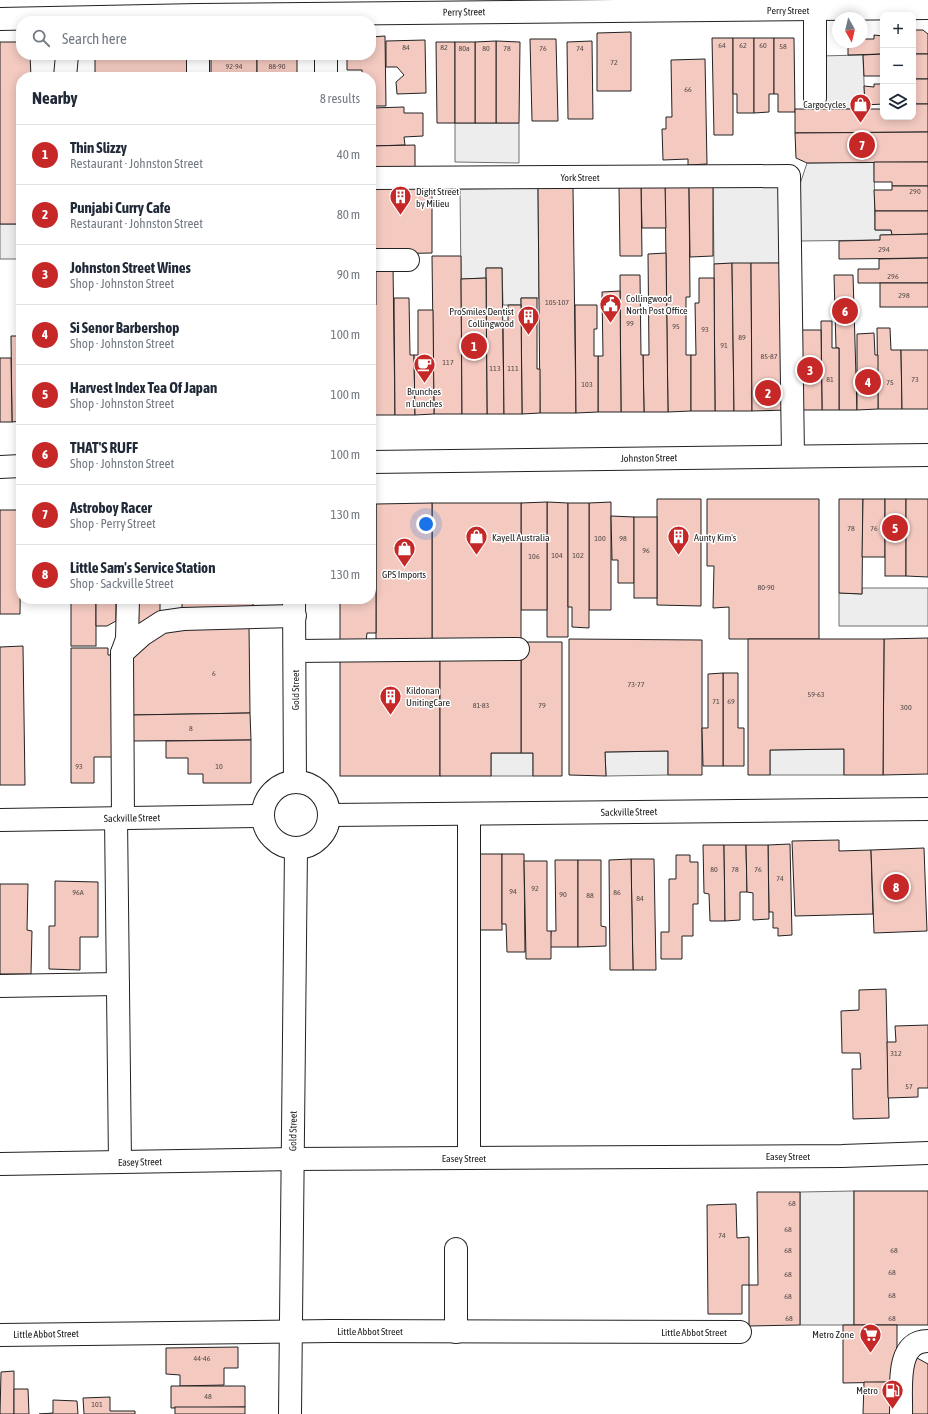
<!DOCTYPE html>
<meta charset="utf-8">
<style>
body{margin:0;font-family:"Asap Condensed",sans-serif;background:#f2f2f3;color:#1f2937}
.controls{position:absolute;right:12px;top:12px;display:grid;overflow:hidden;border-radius:8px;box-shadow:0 2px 10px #0003}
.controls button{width:36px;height:36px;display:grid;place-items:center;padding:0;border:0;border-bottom:1px solid #e0e1e3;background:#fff;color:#1f2937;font:20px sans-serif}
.compass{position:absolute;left:832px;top:12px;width:36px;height:36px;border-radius:50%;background:#fff;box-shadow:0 2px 10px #0003;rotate:172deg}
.you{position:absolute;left:426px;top:524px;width:14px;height:14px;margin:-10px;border:3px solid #fff;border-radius:50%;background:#1a73e8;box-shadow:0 0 0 6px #1a73e833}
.badge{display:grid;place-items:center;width:26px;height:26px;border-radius:50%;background:#c62828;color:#fff;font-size:13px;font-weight:700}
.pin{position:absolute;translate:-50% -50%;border:2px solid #fff;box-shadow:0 1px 4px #0006}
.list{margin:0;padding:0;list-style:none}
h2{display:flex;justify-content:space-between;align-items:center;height:52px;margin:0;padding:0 16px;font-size:17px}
h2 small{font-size:13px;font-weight:400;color:#747a83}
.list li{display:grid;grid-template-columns:26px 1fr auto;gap:12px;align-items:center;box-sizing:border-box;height:60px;padding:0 16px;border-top:1px solid #e0e1e3}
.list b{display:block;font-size:15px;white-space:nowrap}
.list p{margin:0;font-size:13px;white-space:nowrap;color:#747a83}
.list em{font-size:13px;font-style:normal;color:#747a83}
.icon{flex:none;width:22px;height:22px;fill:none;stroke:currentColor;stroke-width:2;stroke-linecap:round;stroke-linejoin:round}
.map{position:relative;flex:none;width:928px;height:1414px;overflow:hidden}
.search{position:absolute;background:#fff;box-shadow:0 2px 10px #0003;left:16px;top:16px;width:360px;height:44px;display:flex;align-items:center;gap:10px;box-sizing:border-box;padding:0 14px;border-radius:16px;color:#747a83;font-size:15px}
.panel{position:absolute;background:#fff;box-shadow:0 2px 10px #0003;left:16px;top:72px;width:360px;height:532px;border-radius:16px}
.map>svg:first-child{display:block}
.parking{fill:#ededed;stroke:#6f6f6f}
.building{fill:#f3c9c0;stroke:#222}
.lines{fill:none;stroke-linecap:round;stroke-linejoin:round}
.minor-casing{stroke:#222;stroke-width:24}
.major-casing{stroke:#222;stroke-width:24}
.minor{stroke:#fff;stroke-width:22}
.major{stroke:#fff;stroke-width:22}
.labels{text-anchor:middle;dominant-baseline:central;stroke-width:3;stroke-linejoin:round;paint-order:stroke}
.number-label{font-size:8px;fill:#564c4a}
.street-label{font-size:10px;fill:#222;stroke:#fff}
.poi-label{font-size:10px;fill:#222;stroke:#fff;text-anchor:start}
</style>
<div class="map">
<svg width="928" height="1414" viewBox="0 0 928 1414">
<rect width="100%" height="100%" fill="#fff"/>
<g class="parking">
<polygon points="863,55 865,109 820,109 819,56"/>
<polygon points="455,123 519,123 519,163 455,162"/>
<polygon points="874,162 875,230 891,230 892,235 881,235 880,240 800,241 798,190 807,163"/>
<polygon points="785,185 786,263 714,264 713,186"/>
<polygon points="538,188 539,298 521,298 521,305 503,305 502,268 486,268 486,278 461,279 460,189"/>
<rect x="0" y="224" width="21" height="35"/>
<polygon points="862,588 928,588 928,626 839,626 839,593 862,594"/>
<polygon points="844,749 844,775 770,775 770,750"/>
<polygon points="668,751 668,775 606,776 605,752"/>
<rect x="491" y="753" width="42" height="23"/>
<polygon points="854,1191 854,1325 800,1325 800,1192"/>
</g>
<g class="building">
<polygon points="913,30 923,30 928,34 928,54 913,54"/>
<polygon points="631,32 631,91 597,91 597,33"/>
<polygon points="874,35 883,36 883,54 848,55 848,42 862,42 862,39 874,39"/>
<polygon points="385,36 386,106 374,106 373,81 371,81 371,77 362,77 362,70 347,70 347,55 371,55 371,37"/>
<polygon points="712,38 733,38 733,135 714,135"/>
<polygon points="733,38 754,38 754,113 737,113 737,94 733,94"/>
<polygon points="754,38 774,38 774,94 769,94 769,112 754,113"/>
<polygon points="774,38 794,38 795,112 778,112 778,94 774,94"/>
<polygon points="530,39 556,39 558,121 532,121"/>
<polygon points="425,40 426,93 397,94 396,82 404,75 397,67 386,67 386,41"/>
<polygon points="496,41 520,42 519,123 496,123"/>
<polygon points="496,41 496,123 475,123 475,42"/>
<polygon points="592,41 593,119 568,119 567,42"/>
<polygon points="0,42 21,42 21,55 30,55 31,77 21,77 21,224 0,224"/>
<polygon points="436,42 455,42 455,123 437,123"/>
<rect x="455" y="42" width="20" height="81"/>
<polygon points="883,54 883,76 864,76 863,55"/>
<rect x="913" y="54" width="15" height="25"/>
<rect x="95" y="55" width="95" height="22"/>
<rect x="211" y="55" width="46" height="22"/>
<rect x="257" y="55" width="40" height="22"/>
<polygon points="705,59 707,164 688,165 688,159 663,160 662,129 666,129 666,117 672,117 671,60"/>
<rect x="913" y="79" width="15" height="25"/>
<polygon points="874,84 883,84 883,104 865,105 864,86 874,87"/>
<polygon points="913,104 928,104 928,132 795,133 795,109 883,109 883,117 913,117"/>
<polygon points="404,107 404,113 423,113 423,136 404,137 405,145 371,146 371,108"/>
<polygon points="928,132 928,162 807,163 796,158 795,133"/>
<polygon points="415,145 415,168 371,168 371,146"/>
<polygon points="874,162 928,162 928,186 892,186 892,182 874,182"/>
<polygon points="371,180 432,180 432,253 371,254"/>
<polygon points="665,186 689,186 690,297 686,297 686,355 691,355 691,411 668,412"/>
<polygon points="665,186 666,228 642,228 641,187"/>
<polygon points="689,186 713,186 713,256 690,257"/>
<polygon points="892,186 928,186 928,211 875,211 874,190 892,190"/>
<polygon points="619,187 641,187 642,256 620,256"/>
<polygon points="538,188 573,188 576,413 540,413"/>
<polygon points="875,211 928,211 928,234 892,235 891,230 875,230"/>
<polygon points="928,234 928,258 839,259 839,241 880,240 880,235"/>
<polygon points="666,253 668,412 644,412 643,355 649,355 648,254"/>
<polygon points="432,256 461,256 462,414 434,414"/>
<polygon points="928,258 928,283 858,283 858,269 879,269 879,259"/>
<polygon points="732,263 734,411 715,411 714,264"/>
<polygon points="732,263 751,263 752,411 734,411"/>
<polygon points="751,263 786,263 788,410 752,411"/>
<polygon points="376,266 393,266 395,415 371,415 371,305 376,305"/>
<polygon points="486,268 502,268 504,414 487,414"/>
<polygon points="620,275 640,275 641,355 643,355 644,412 621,412"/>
<polygon points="834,275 853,275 857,410 839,410 839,348 836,348"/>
<polygon points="486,278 487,414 462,414 461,279"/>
<polygon points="699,278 714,278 715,411 691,411 691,355 696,355 695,303 699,303"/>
<rect x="880" y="283" width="48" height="24"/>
<polygon points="620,291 621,412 598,412 598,356 603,356 602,292"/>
<polygon points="394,298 409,298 410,355 414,355 415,415 395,415"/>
<polygon points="521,298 537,298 537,369 540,369 540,413 522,414"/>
<polygon points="508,305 521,305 522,414 504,414 503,321 508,321"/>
<polygon points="575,305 597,305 597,329 594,329 594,356 598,356 598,412 576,413"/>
<polygon points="418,310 433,310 434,414 415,415 414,355 418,355"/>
<polygon points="821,321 832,321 832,348 839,348 839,410 822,410"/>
<polygon points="877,328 890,328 891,350 901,350 902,409 878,409"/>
<polygon points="798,330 821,330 822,410 799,410"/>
<polygon points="874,333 875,355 878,355 878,409 857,410 857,334"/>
<polygon points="11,336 21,336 21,421 12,422"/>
<polygon points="901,350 928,350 928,409 902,409"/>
<polygon points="0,358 11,358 12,422 0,422"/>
<polygon points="657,499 701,499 701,606 657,605"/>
<polygon points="707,499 819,499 819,639 729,639 729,607 713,608 714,566 707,566"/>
<polygon points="839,499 863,499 862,594 839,593"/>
<polygon points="863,499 885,499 885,557 862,557"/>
<rect x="885" y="499" width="21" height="77"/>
<polygon points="906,499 928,499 928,577 906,576"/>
<polygon points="547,502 568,503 568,637 547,637"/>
<polygon points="547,502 547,610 521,610 521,503"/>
<polygon points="611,502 611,610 589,610 589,503"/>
<rect x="432" y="503" width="89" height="139"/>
<polygon points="432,503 432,642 376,642 376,504"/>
<polygon points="568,503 589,503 589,628 572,627 572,607 568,607"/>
<polygon points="371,504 376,504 376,633 367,633 366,642 340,643 340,599 371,599"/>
<polygon points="0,510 21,510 20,614 0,614"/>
<polygon points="611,516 634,517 634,583 618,583 618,560 612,560"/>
<rect x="634" y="517" width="23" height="81"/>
<rect x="71" y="599" width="25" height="47"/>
<polygon points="96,599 116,599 116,621 107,626 96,626"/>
<polygon points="138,599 160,599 160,614 138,630"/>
<rect x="182" y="599" width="71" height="14"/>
<polygon points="249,626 250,713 131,715 130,652 164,627"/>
<polygon points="928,638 928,774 883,775 884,639"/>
<polygon points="569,639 702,640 702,775 668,775 668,751 605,752 606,776 569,775"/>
<polygon points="748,639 884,639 883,775 844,775 844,749 770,750 770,775 748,775"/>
<polygon points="521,642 562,642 562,776 533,776 533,753 521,753"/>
<polygon points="23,646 25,785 0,785 0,647"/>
<polygon points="71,648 108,648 108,655 116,655 116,757 94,757 94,783 71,783"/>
<rect x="340" y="657" width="100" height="119"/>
<polygon points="440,657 521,657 521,753 491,753 491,776 440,776"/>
<polygon points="723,673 738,673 738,728 744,728 744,766 723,766"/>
<polygon points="723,673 723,766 703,766 702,728 708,728 708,674"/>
<polygon points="250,713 251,740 132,741 131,715"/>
<polygon points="251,740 251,783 203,783 203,774 188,774 188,758 166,758 166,741"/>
<polygon points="839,840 839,851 871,850 873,914 795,916 792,841"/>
<polygon points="790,844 792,935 778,936 778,928 773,928 773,912 769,912 768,845"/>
<polygon points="703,845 724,845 725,921 710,921 709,894 704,893"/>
<polygon points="724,845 746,845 747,892 740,892 740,920 725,921"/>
<polygon points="746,845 768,845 769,919 753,920 753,893 747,892"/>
<polygon points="924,848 927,931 874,933 871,850"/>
<rect x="478" y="854" width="24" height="76"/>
<polygon points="502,854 524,854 525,952 507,952 506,924 502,924"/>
<polygon points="676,855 690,855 690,862 698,862 698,904 693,904 693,936 682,936 682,959 661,959 661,932 669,932 669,879 676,879"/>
<polygon points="631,859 654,859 656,970 633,970"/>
<polygon points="631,859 633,970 610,970 609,860"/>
<polygon points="555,860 578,860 578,947 550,947 551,931 556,931"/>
<polygon points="578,860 601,860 601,926 606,927 606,946 578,947"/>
<polygon points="524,861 547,861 547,931 551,931 551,959 526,959"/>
<polygon points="55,881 98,882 98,937 80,937 80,970 49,969 49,926 55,926"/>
<polygon points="0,884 28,884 27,930 32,931 31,974 0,974"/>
<polygon points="886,989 889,1118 853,1119 852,1069 861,1069 860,1053 842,1053 841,1011 859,1010 859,990"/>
<polygon points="928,1025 928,1088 918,1088 918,1097 888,1098 887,1042 896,1042 895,1026"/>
<rect x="854" y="1191" width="74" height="134"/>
<polygon points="757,1192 800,1192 800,1325 749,1326 749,1285 758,1285"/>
<polygon points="736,1204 737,1238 749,1237 749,1285 742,1285 742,1314 708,1314 707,1205"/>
<polygon points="843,1325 897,1325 897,1382 843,1383"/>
<polygon points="238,1347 238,1368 224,1368 224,1385 180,1386 180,1375 166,1374 166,1348"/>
<polygon points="897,1347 928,1364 928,1414 863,1414 864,1382 897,1382"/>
<polygon points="14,1371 14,1414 0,1414 1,1372"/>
<polygon points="171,1386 245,1386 245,1407 171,1408"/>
<polygon points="14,1389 28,1389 29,1414 14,1414"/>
<polygon points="110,1397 110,1411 135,1411 135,1414 84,1414 83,1398"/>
<polygon points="53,1400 77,1401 78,1414 39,1414 53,1413"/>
<rect x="175" y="1407" width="70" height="7"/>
</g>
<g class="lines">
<defs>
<g id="minor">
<polyline points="815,10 815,98"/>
<polyline points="0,19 198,15 928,8"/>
<polyline points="198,55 198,77"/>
<polyline points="65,77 67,55"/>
<polyline points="326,77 326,55"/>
<polyline points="371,178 789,176 793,456"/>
<polyline points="371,260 408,260"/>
<polyline points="294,599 295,782"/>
<polyline points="295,651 518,649"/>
<polyline points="122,653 142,635 162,622 183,619 295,616"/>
<circle cx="296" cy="815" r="33"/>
<polyline points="469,814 469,1158"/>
<polyline points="330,815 928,809"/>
<polyline points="116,818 120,1162"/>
<polyline points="123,818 122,653 127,639 128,599"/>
<polyline points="0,820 263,816"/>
<polyline points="0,986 118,984"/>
<polyline points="0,1164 293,1159 842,1156 928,1153"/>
<polyline points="456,1249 456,1332"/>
<polyline points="0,1335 331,1331 740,1332"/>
<polyline points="290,1414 296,848"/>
<path d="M901 1414C902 1391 894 1341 928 1341"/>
</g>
<g id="major">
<polyline points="371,462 928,455"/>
<polyline points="0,467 21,466"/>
</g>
</defs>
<use href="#minor" class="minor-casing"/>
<use href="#major" class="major-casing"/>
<use href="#minor" class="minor"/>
<use href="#major" class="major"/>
</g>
<defs>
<symbol id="shop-pin" viewBox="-11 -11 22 30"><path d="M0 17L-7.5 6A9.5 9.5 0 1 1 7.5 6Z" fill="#c62828" stroke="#fff"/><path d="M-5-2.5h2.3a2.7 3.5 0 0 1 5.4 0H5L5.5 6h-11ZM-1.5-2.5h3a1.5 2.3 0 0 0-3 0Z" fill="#fff"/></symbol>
<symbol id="building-pin" viewBox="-11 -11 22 30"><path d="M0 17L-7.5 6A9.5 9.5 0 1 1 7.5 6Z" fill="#c62828" stroke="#fff"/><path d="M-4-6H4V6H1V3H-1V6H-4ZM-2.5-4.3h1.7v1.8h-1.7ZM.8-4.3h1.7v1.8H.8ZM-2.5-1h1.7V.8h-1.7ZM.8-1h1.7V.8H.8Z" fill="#fff"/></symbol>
<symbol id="civic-pin" viewBox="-11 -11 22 30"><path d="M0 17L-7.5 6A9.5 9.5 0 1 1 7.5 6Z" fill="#c62828" stroke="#fff"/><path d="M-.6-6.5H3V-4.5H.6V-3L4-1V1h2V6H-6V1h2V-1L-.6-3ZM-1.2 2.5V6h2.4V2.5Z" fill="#fff"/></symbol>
<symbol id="cafe-pin" viewBox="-11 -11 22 30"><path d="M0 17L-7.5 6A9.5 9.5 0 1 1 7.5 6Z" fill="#c62828" stroke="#fff"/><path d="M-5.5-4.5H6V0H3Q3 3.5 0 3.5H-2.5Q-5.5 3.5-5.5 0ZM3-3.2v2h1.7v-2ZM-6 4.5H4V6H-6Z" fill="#fff"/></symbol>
<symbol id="supermarket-pin" viewBox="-11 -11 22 30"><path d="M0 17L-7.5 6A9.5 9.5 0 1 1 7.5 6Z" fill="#c62828" stroke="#fff"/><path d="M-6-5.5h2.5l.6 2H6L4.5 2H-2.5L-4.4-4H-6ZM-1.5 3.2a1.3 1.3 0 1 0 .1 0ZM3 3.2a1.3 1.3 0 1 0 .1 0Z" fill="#fff"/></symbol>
<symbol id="fuel-pin" viewBox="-11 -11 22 30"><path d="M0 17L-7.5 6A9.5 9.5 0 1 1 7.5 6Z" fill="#c62828" stroke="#fff"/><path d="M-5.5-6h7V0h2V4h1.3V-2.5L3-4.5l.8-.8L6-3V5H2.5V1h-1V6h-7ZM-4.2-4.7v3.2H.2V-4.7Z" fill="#fff"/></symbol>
</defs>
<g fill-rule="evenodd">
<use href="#shop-pin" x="848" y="92" width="25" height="34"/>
<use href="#building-pin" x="388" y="184" width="25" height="34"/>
<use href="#civic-pin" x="598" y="292" width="25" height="34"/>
<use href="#building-pin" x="516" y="304" width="25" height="34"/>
<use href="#cafe-pin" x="412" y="352" width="25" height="34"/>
<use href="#shop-pin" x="464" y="524" width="25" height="34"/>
<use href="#building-pin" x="666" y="524" width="25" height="34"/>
<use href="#shop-pin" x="392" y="536" width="25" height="34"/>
<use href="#building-pin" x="378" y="684" width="25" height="34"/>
<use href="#supermarket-pin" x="858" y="1322" width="25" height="34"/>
<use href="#fuel-pin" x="880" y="1378" width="25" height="34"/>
</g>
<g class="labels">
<g class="number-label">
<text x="722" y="45">64</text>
<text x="743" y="45">62</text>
<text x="763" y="45">60</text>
<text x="783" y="46">58</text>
<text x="406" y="47">84</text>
<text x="444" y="47">82</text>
<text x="464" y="48">80a</text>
<text x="486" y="48">80</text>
<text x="507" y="48">78</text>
<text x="543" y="48">76</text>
<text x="580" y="48">74</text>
<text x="614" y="62">72</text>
<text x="234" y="66">92-94</text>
<text x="277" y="66">88-90</text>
<text x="688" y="89">66</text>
<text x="915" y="191">290</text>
<text x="884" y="249">294</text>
<text x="893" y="276">296</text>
<text x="904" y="295">298</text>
<text x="557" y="302">105-107</text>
<text x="630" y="323">99</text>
<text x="676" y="326">95</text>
<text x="705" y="329">93</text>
<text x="742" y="337">89</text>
<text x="724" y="345">91</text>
<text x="769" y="356">85-87</text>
<text x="448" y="362">117</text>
<text x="495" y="368">113</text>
<text x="513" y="368">111</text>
<text x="830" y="379">81</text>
<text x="915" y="379">73</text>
<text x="890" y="382">75</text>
<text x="587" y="384">103</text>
<text x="851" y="528">78</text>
<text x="874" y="528">76</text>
<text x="600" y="538">100</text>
<text x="623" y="538">98</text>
<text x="646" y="550">96</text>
<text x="557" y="555">104</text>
<text x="578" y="555">102</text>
<text x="534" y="556">106</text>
<text x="766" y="587">80-90</text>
<text x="214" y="673">6</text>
<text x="636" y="684">73-77</text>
<text x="816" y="694">59-63</text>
<text x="716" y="701">71</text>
<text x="731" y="701">69</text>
<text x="481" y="705">81-83</text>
<text x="542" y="705">79</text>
<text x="906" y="707">300</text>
<text x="191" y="728">8</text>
<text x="79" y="766">93</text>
<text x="219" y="766">10</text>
<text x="714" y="869">80</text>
<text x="735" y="869">78</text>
<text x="758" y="869">76</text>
<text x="780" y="878">74</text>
<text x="535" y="888">92</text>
<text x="513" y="891">94</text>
<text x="78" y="892">96A</text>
<text x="617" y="892">86</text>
<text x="563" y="894">90</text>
<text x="590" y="895">88</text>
<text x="640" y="898">84</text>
<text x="896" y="1053">312</text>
<text x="909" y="1086">57</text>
<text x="792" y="1203">68</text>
<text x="788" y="1229">68</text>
<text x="722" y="1235">74</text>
<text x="788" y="1250">68</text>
<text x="894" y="1250">68</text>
<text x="892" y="1272">68</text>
<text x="788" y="1274">68</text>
<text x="892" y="1295">68</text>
<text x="788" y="1296">68</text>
<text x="789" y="1318">68</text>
<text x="892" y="1318">68</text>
<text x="202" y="1358">44-46</text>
<text x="208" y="1396">48</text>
<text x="97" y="1404">101</text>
</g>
<g class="street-label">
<text x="788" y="10">Perry Street</text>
<text transform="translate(464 12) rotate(-1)">Perry Street</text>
<text x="580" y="177">York Street</text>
<text transform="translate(649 458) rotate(-1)">Johnston Street</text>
<text transform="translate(295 690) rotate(-90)">Gold Street</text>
<text transform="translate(629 812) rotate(-1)">Sackville Street</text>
<text transform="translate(132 818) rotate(-1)">Sackville Street</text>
<text transform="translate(293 1131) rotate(-89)">Gold Street</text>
<text x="788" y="1156">Easey Street</text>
<text x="464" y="1158">Easey Street</text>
<text transform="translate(140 1162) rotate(-1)">Easey Street</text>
<text x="370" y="1331">Little Abbot Street</text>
<text x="694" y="1332">Little Abbot Street</text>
<text transform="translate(46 1334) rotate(-1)">Little Abbot Street</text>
</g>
<g class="poi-label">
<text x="846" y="104" text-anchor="end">Cargocycles</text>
<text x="416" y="191">Dight Street<tspan x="416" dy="12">by Milieu</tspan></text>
<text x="626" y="298">Collingwood<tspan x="626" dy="12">North Post Office</tspan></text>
<text x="514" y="311" text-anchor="end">ProSmiles Dentist<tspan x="514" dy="12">Collingwood</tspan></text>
<text x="424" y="391" text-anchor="middle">Brunches<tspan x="424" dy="12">n Lunches</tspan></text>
<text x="492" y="537">Kayell Australia</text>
<text x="694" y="537">Aunty Kim's</text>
<text x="404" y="574" text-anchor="middle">GPS Imports</text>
<text x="406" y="690">Kildonan<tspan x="406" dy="12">UnitingCare</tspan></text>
<text x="854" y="1334" text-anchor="end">Metro Zone</text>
<text x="878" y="1390" text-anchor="end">Metro</text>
</g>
</g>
</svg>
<div class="controls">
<button>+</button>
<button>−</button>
<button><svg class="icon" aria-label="layers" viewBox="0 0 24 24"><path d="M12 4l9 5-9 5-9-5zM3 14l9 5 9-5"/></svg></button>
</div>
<svg class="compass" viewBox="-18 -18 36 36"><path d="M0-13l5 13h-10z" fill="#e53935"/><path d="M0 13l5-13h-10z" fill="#747a83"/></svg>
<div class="you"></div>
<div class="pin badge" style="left:474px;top:346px">1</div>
<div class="pin badge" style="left:768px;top:393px">2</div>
<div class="pin badge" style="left:810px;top:370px">3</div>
<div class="pin badge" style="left:868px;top:382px">4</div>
<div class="pin badge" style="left:895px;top:528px">5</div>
<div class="pin badge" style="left:845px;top:311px">6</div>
<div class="pin badge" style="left:862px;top:145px">7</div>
<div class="pin badge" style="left:896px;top:887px">8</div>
<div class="search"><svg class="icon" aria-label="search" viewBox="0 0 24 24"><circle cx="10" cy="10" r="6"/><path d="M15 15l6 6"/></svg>Search here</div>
<section class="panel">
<h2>Nearby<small>8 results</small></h2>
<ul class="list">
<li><span class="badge">1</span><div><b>Thin Slizzy</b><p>Restaurant · Johnston Street</p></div><em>40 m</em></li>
<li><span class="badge">2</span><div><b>Punjabi Curry Cafe</b><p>Restaurant · Johnston Street</p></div><em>80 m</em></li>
<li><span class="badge">3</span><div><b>Johnston Street Wines</b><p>Shop · Johnston Street</p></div><em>90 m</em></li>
<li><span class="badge">4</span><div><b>Si Senor Barbershop</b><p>Shop · Johnston Street</p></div><em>100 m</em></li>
<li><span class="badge">5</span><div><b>Harvest Index Tea Of Japan</b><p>Shop · Johnston Street</p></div><em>100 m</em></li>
<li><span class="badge">6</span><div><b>THAT'S RUFF</b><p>Shop · Johnston Street</p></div><em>100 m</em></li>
<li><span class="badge">7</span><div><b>Astroboy Racer</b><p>Shop · Perry Street</p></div><em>130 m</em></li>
<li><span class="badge">8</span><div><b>Little Sam's Service Station</b><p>Shop · Sackville Street</p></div><em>130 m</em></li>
</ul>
</section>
</div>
